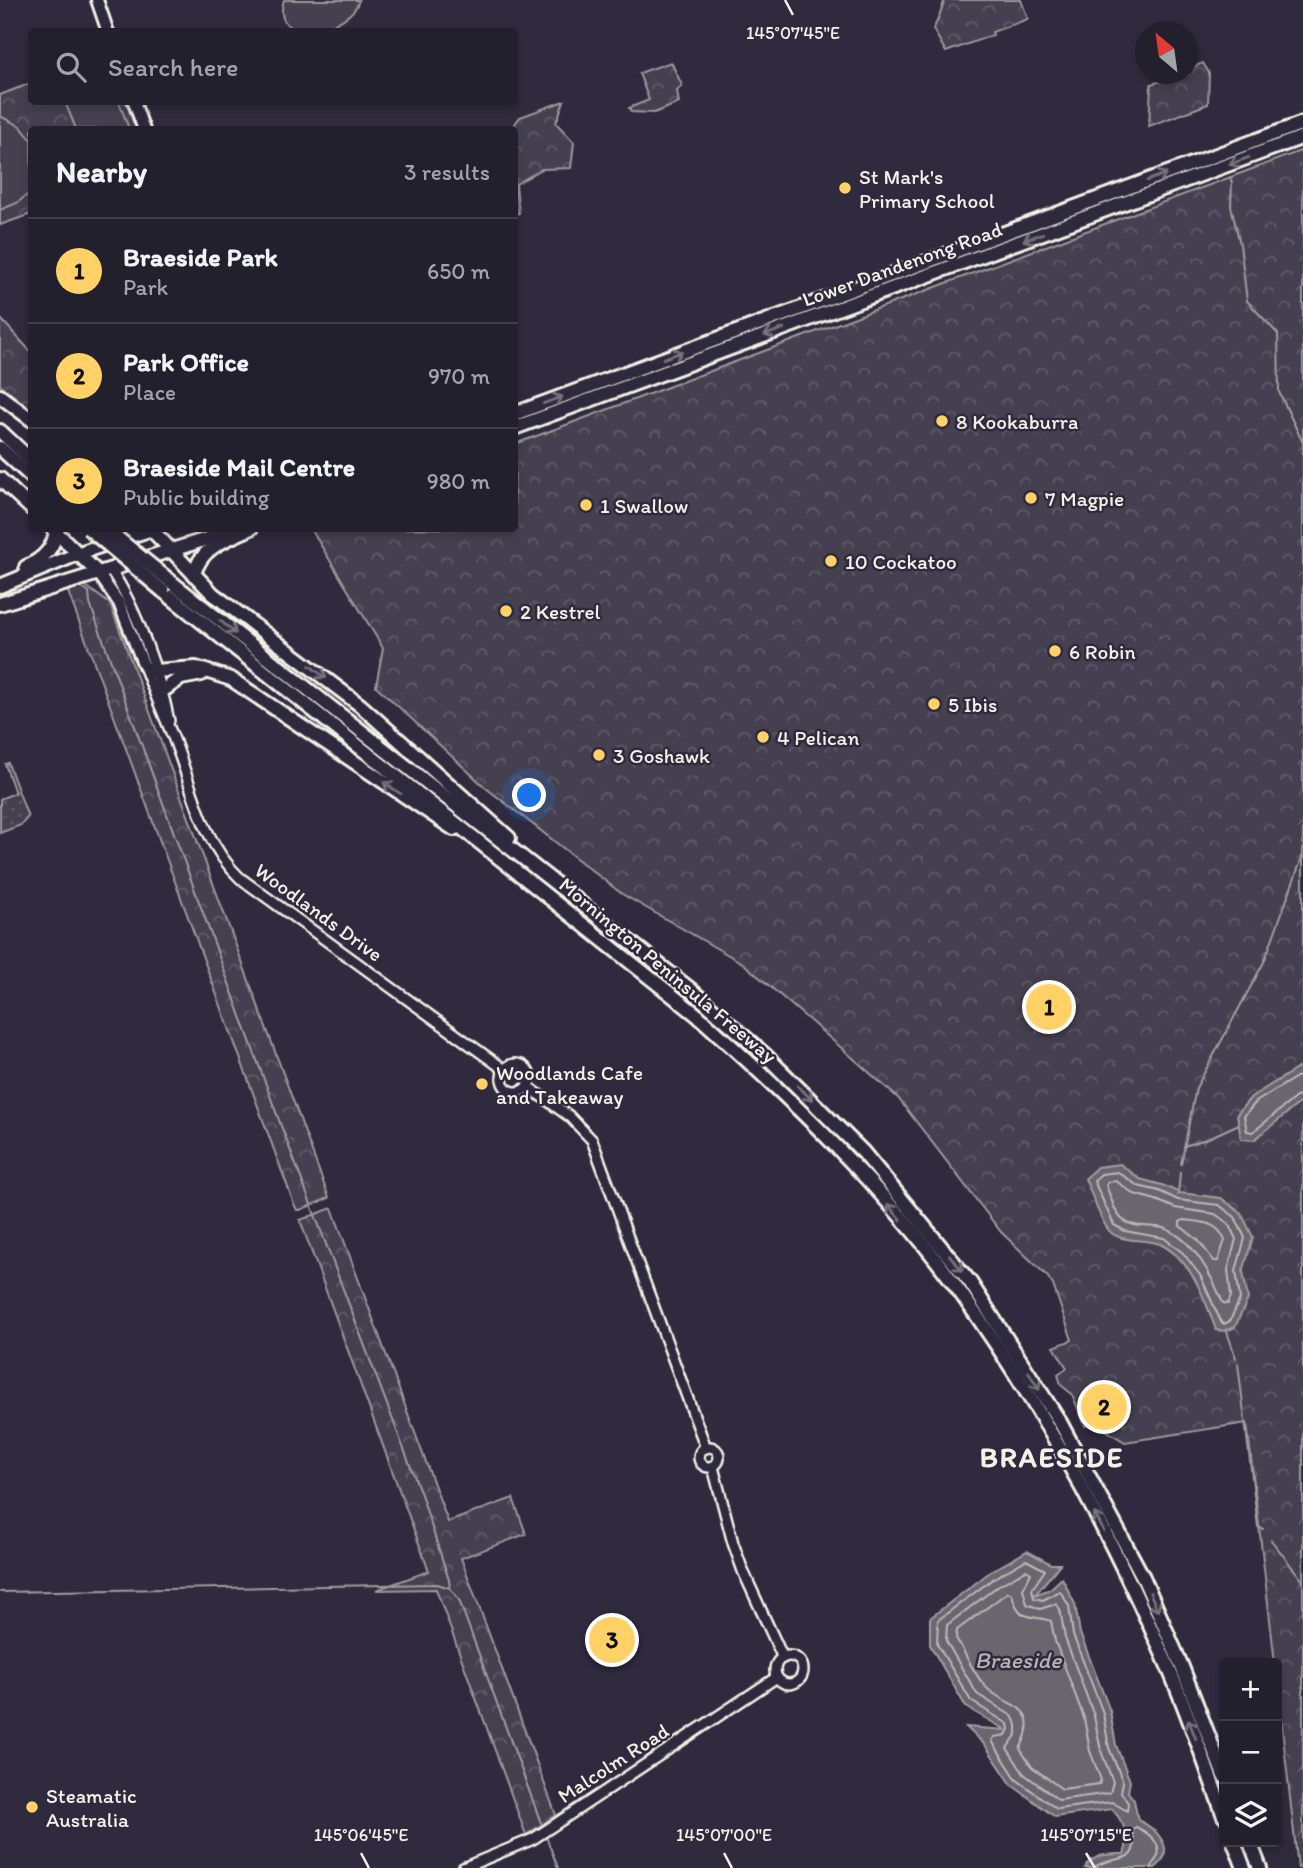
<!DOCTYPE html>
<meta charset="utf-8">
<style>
body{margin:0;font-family:Itim,sans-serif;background:#2f2d3a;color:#f1f3f6}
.controls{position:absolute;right:21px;bottom:21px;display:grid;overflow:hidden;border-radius:7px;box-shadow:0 4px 10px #0003}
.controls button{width:63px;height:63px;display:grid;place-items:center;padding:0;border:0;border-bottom:2px solid #403e4a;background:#23202e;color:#f1f3f6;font:35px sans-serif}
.compass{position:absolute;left:1135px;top:21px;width:63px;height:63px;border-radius:50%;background:#23202e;box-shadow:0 4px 10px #0003;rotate:331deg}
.you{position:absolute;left:530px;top:796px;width:24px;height:24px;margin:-18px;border:5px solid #fff;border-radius:50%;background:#1a73e8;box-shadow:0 0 0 10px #1a73e833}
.badge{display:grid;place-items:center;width:46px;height:46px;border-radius:50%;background:#ffd166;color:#111;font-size:23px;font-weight:700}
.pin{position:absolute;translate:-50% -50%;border:4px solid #fff;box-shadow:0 2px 7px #0006}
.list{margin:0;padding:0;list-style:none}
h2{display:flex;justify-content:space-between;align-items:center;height:91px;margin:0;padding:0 28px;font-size:30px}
h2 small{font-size:23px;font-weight:400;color:#a3a3aa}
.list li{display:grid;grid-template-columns:46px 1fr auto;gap:21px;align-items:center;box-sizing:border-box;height:105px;padding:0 28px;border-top:2px solid #403e4a}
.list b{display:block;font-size:26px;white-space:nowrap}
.list p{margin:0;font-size:23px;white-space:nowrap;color:#a3a3aa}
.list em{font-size:23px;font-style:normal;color:#a3a3aa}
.icon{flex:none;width:38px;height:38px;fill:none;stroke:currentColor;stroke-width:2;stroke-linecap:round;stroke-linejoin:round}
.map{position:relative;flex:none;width:1303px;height:1868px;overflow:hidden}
.search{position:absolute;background:#23202e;box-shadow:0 4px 10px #0003;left:28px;top:28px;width:490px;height:77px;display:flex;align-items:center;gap:18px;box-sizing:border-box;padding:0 24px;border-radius:7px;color:#a3a3aa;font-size:26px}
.panel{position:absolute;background:#23202e;box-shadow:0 4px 10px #0003;left:28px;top:126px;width:490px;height:406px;border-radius:7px}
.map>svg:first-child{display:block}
.grass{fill:url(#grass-dots);stroke:#9c989c;stroke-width:2}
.forest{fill:url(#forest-crowns);stroke:#9c989c;stroke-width:2}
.garden{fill:#454050;stroke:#9c989c;stroke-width:2}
.water{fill:#6a6670;stroke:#a19ea0;stroke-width:2}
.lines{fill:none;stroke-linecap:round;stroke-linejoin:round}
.shore{stroke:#bdb9b8;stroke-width:2}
.stream{stroke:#a19ea0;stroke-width:2}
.minor-casing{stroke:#f4f1e8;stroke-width:14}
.major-casing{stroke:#f4f1e8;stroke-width:16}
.highway-casing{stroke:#f4f1e8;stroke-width:18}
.minor{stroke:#2f2a3d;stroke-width:9}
.major{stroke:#2f2a3d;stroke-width:10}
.highway{stroke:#2f2a3d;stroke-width:12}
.highway-bridge-casing{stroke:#f4f1e8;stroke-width:18;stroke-linecap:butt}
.highway-bridge{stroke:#2f2a3d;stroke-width:12}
.oneway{stroke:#747079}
.ticks{fill:none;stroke:#f4f1e8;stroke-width:2.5}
.poi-dot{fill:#ffd166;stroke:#2f2a3d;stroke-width:2.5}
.labels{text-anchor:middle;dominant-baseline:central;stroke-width:5;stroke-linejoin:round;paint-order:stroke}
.poi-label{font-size:21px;fill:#f4f1e8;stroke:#2f2a3d;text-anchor:start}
.street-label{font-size:21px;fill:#f4f1e8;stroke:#2f2a3d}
.water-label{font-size:23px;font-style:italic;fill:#b6b2b2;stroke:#2f2a3d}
.district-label{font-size:28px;font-weight:bold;letter-spacing:2px;fill:#f4f1e8;stroke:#2f2a3d}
.ticks-label{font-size:18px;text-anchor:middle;fill:#f4f1e8;stroke:#2f2a3d;stroke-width:5;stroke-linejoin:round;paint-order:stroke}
</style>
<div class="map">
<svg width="1303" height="1868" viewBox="0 0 1303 1868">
<defs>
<pattern id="grass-dots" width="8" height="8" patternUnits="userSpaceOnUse" patternTransform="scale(1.75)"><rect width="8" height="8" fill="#454050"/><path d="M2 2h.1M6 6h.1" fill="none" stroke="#605c69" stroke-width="1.8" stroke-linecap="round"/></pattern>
<pattern id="forest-crowns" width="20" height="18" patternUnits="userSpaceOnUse" patternTransform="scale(1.75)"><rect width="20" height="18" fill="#454050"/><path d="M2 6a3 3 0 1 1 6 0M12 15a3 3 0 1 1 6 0" fill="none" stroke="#605c69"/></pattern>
</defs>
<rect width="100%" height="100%" fill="#2f2a3d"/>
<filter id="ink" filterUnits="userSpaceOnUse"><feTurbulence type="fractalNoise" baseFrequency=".0143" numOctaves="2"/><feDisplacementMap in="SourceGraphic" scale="14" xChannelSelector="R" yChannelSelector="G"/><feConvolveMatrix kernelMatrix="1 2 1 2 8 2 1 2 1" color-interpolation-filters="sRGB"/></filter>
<g filter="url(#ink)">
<polygon class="grass" points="8,763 28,817 21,825 0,833 0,799 15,793 5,764"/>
<g class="forest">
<path d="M945 0H1021L1028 19 992 32 993 35 946 52 933 29C938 22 941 9 945 0Z"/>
<polygon points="671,62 682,85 677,91 679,103 654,113 631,112 629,108 649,100 639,73"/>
<polygon points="1203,63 1209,73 1208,104 1149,126 1151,84 1176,77 1179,74 1188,74 1188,69"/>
<polygon points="31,83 32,102 126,102 136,129 32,130 31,214 0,225 0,95"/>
<polygon points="564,101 556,123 574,142 571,168 542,169 516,184 519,213 515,214 514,130 511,129 520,117"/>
<polygon points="1303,150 1303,1868 1298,1868 1277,1683 1277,1663 1275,1663 1247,1423 1125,1442 1097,1425 1085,1426 1072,1394 1061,1385 1058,1374 1067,1368 1054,1347 1072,1340 1053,1285 1047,1276 1001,1232 898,1098 845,1051 744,964 622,894 486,788 376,686 383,648 311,529 514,528 515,444"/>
<polygon points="0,318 31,352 31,410 0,385"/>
<polygon points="83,584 110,604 329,1198 300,1210 297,1210 294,1204 67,589"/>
<polygon points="332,1208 448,1522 513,1498 526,1534 461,1558 556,1815 526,1835 436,1589 376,1590 429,1571 300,1220"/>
</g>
<g class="garden">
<path d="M284 0H359C352 31 268 49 284 0Z"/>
<polygon points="65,102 119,102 129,129 76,129"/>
<polygon points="0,116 20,126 31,139 32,191 17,203 0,210"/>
</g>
<g class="water">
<polygon points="1303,1065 1303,1100 1254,1140 1241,1139 1237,1114 1251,1097"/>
<path d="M1120 1164 1140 1179 1162 1185 1180 1193 1221 1198 1241 1213 1253 1237 1243 1272 1248 1299 1235 1327 1226 1331 1216 1330C1205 1300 1193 1262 1162 1245 1147 1237 1118 1245 1107 1228 1098 1215 1092 1193 1085 1179L1097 1167Z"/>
<path d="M1027 1551 1051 1564H1060L1035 1595 1050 1589 1062 1578 1075 1604 1080 1633 1110 1711 1116 1745 1130 1781 1128 1792 1134 1800 1138 1820C1157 1829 1178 1850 1155 1868H1085C1094 1853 1109 1854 1124 1854 1131 1837 1124 1822 1112 1809L1055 1817 1012 1785 985 1745 966 1727 1006 1730 966 1707 930 1645V1618L990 1572Z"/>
</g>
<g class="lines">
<g class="shore">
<polyline points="1303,1073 1256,1102 1244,1116 1247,1131 1253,1132 1296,1097 1303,1095"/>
<polygon points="1118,1172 1138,1186 1159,1191 1178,1200 1219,1205 1235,1217 1245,1238 1236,1271 1240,1299 1230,1321 1224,1324 1221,1322 1200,1275 1183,1253 1164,1238 1125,1231 1114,1225 1094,1181 1101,1174"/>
<path d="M1116 1181 1134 1194 1156 1200 1175 1208 1215 1214 1228 1223 1236 1239 1228 1270 1231 1296 1228 1304 1223 1303C1212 1277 1195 1241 1166 1229 1153 1224 1134 1229 1123 1220 1114 1214 1111 1195 1106 1186L1108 1182Z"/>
<path d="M1183 1220C1201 1222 1217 1221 1225 1240L1218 1261H1214L1198 1240 1180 1226V1222Z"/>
<polygon points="1026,1560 1045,1570 1032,1589 1034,1598 1043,1600 1060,1591 1069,1606 1073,1635 1103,1713 1109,1748 1123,1782 1121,1792 1128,1803 1127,1811 1112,1802 1057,1809 1017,1780 992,1741 994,1737 1006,1735 1009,1729 1008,1724 971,1701 937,1644 938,1620 994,1578"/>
<polygon points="1026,1570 1031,1573 1023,1589 1027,1604 1040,1609 1056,1604 1060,1609 1065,1638 1094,1716 1101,1751 1113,1782 1110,1793 1059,1800 1024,1774 1007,1748 1017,1734 1017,1725 1012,1716 977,1694 946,1641 947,1625 999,1585"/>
<path d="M1008 1592 1012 1594C1019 1623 1031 1614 1051 1621L1055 1641 1084 1718 1090 1751 1101 1780 1099 1784 1062 1789 1032 1767 1020 1749C1045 1701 1003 1709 984 1685 973 1672 965 1653 956 1638L957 1630Z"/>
<path d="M1093 1868C1114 1853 1142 1868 1132 1831L1136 1827C1147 1832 1164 1844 1157 1858 1155 1861 1152 1864 1152 1868"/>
</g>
<g class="stream">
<polyline points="1230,177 1232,183 1231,206 1240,244 1247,301 1278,334 1279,392 1303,443"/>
<polyline points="83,588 89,592 90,604 280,1123 421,1494 449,1580 450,1588"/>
<polyline points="1184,1146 1206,1139 1237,1125"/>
<polyline points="1181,1164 1196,1088 1264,962 1303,855"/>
<polyline points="1178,1195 1180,1172"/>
<polyline points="1226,1329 1236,1358"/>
<polyline points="1238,1364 1258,1527 1263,1529"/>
<polyline points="1271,1540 1303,1581"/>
<polyline points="0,1592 437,1584 450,1588 459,1600 541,1823"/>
<polyline points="547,1839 558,1868"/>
</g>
<defs>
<g id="minor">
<path d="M110 569C136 606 160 676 169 721"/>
<path d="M144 666C153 690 163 713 173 737 192 785 201 841 240 878L505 1070"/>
<circle cx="516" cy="1078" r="14"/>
<polyline points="527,1086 569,1116 592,1140 706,1448"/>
<circle cx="709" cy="1457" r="10"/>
<polyline points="713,1467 733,1543 743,1571 783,1658"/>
<circle cx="789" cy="1670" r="14"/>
<polyline points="463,1868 533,1839 777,1677"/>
</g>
<g id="major">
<polyline points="97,0 108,32"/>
<polyline points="134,102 144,130"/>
<polyline points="98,573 119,603 144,666 155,671"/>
</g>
<g id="highway">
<polyline points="0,396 32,420"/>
<polyline points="514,414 1303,123"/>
<polyline points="514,428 1303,137"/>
<polyline points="0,431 32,461"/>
<polyline points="0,448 32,477"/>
<polyline points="0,479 32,509"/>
<polyline points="150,528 213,594 360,705 509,838"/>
<polyline points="53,529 98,573"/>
<path d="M26 567C42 560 54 549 56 531"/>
<path d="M194 575C200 547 227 539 251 528"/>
<polyline points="175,585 690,989 764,1054 863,1152 970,1282 1060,1422 1143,1577 1182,1667 1224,1776"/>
<polyline points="0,586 85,551 155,528"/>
<path d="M163 591 697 1015C790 1098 888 1191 960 1292 1042 1406 1110 1533 1166 1662 1188 1712 1205 1765 1224 1816"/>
<polyline points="0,604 242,528"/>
<polyline points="155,671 196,668 231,679 454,829"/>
<polyline points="162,691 181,678 202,674"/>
<polyline points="1234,1842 1244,1868"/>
<polyline points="1250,1842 1260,1868"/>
</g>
</defs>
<use href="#minor" class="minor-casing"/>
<use href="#major" class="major-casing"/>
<use href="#highway" class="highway-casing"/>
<use href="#minor" class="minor"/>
<use href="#major" class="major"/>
<use href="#highway" class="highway"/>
<defs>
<g id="highway-bridge">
<polyline points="88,528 163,591"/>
<polyline points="105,528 175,585"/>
</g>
</defs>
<use href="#highway-bridge" class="highway-bridge-casing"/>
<use href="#highway-bridge" class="highway-bridge"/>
</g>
<defs><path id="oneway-shaft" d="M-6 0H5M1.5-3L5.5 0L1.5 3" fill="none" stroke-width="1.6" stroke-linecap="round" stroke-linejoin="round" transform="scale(1.75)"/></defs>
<g class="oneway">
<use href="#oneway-shaft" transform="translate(1239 161) rotate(160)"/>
<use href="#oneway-shaft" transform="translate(1157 177) rotate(-20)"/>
<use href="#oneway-shaft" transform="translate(1033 237) rotate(160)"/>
<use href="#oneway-shaft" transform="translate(774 332) rotate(160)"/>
<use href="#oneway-shaft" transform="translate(673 355) rotate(-20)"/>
<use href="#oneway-shaft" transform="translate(553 400) rotate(-20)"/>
<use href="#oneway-shaft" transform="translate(228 627) rotate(39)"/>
<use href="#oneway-shaft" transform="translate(318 672) rotate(37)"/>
<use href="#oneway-shaft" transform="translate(392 788) rotate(-146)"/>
<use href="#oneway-shaft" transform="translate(805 1093) rotate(44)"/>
<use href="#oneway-shaft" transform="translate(894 1212) rotate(-131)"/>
<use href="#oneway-shaft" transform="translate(956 1263) rotate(51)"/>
<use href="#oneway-shaft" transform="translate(1034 1381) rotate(59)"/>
<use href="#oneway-shaft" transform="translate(1099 1522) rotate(-117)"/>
<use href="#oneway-shaft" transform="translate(1154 1602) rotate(67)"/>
<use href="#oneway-shaft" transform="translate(1192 1729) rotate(-111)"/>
</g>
</g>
<path class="ticks" d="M785 0 793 15M361 1853 369 1868M724 1853 732 1868M1086 1853 1095 1868"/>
<g class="poi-dot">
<circle cx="845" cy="188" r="7"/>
<circle cx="942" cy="421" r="7"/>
<circle cx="1031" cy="498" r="7"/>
<circle cx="586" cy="505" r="7"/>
<circle cx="831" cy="561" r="7"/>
<circle cx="506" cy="611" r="7"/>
<circle cx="1055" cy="651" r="7"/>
<circle cx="934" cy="704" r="7"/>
<circle cx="763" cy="737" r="7"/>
<circle cx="599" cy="755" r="7"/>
<circle cx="482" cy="1084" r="7"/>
<circle cx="32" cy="1807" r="7"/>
</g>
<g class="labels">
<g class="poi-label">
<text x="859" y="176">St Mark's<tspan x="859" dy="24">Primary School</tspan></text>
<text x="956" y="421">8 Kookaburra</text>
<text x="1045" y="498">7 Magpie</text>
<text x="600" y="505">1 Swallow</text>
<text x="845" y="561">10 Cockatoo</text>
<text x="520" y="611">2 Kestrel</text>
<text x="1069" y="651">6 Robin</text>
<text x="948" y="704">5 Ibis</text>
<text x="777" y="737">4 Pelican</text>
<text x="613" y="755">3 Goshawk</text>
<text x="496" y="1072">Woodlands Cafe<tspan x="496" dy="24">and Takeaway</tspan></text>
<text x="46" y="1795">Steamatic<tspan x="46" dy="24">Australia</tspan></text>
</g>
<g class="street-label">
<text transform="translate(902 264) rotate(-20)">Lower Dandenong Road</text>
<text transform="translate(319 912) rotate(36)">Woodlands Drive</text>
<text transform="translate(668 970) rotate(40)">Mornington Peninsula Freeway</text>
<text transform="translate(613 1763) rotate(-33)">Malcolm Road</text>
</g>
<g class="water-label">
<text x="1018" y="1660">Braeside</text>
</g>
<g class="district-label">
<text x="1052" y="1457">BRAESIDE</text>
</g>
</g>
<g class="ticks-label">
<text x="793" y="39">145°07'45"E</text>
<text x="361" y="1841">145°06'45"E</text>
<text x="724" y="1841">145°07'00"E</text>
<text x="1086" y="1841">145°07'15"E</text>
</g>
</svg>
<div class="controls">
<button>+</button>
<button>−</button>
<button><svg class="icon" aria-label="layers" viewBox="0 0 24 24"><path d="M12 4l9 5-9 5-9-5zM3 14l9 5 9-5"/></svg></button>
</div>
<svg class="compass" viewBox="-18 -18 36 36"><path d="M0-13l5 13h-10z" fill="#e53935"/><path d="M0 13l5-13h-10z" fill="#a3a3aa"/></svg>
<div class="you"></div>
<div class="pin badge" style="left:1049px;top:1007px">1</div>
<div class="pin badge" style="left:1104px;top:1407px">2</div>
<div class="pin badge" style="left:612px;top:1640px">3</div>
<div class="search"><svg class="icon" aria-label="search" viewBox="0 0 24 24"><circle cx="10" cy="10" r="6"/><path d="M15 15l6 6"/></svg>Search here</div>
<section class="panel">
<h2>Nearby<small>3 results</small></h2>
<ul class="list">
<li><span class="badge">1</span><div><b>Braeside Park</b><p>Park</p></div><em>650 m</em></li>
<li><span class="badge">2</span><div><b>Park Office</b><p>Place</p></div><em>970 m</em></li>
<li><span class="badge">3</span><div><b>Braeside Mail Centre</b><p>Public building</p></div><em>980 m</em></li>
</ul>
</section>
</div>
